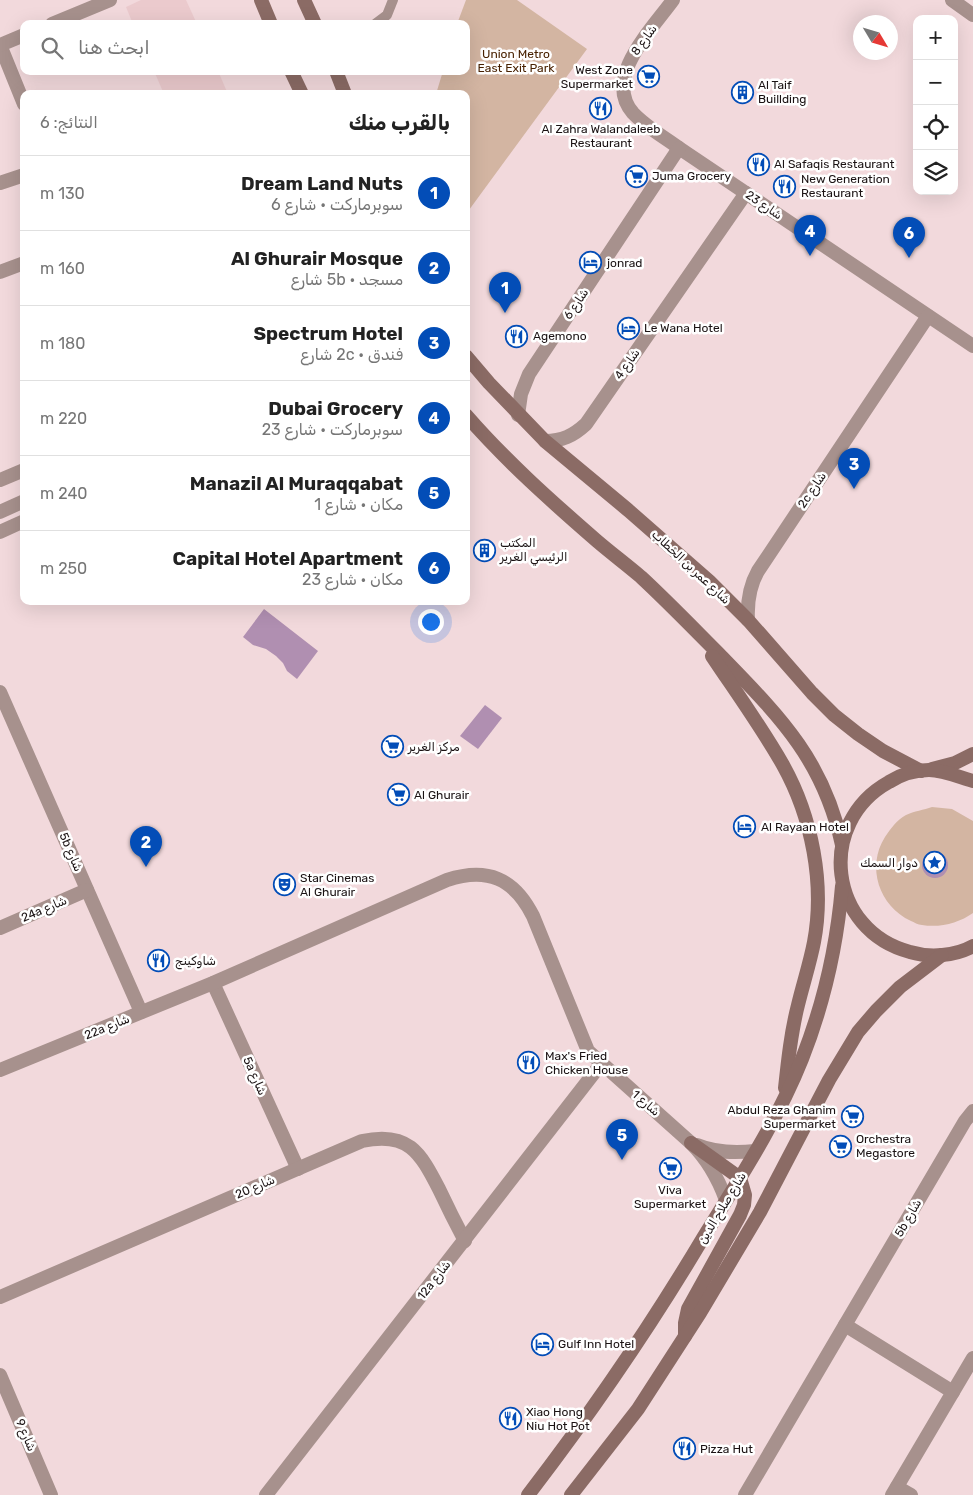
<!DOCTYPE html>
<html lang="ar">
<meta charset="utf-8">
<style>
body{margin:0;font-family:Rubik,"Noto Sans Arabic",sans-serif;background:#f2f2f2;color:#222;direction:rtl}
.controls{position:absolute;right:15px;top:15px;display:grid;overflow:hidden;border-radius:10px;box-shadow:0 5px 20px #0002}
.controls button{width:45px;height:45px;display:grid;place-items:center;padding:0;border:0;border-bottom:1px solid #e0e0e0;background:#fff;color:#222;font:25px sans-serif}
.compass{position:absolute;left:853px;top:15px;width:45px;height:45px;border-radius:50%;background:#fff;box-shadow:0 5px 20px #0002;rotate:128deg}
.you{position:absolute;left:430px;top:621px;width:18px;height:18px;margin:-12px;border:4px solid #fff;border-radius:50%;background:#1a73e8;box-shadow:0 0 0 8px #1a73e833}
.badge{display:grid;place-items:center;width:32px;height:32px;border-radius:50%;background:#034db7;color:#fff;font-size:16px;font-weight:700}
.pin{position:absolute;translate:-50% -41px;filter:drop-shadow(0 1px 2px #0008)}
.pin::after{content:'';position:absolute;top:26px;width:18px;height:15px;background:inherit;clip-path:polygon(0 0,100% 0,50% 100%)}
.list{margin:0;padding:0;list-style:none}
h2{display:flex;justify-content:space-between;align-items:center;height:65px;margin:0;padding:0 20px;font-size:21px}
h2 small{font-size:16px;font-weight:400;color:#767676}
.list li{display:grid;grid-template-columns:32px 1fr auto;gap:15px;align-items:center;box-sizing:border-box;height:75px;padding:0 20px;border-top:1px solid #e0e0e0}
.list b{display:block;font-size:19px;white-space:nowrap}
.list p{margin:0;font-size:16px;white-space:nowrap;color:#767676}
.list em{font-size:16px;font-style:normal;color:#767676}
.icon{flex:none;width:28px;height:28px;fill:none;stroke:currentColor;stroke-width:2;stroke-linecap:round;stroke-linejoin:round}
.map{position:relative;flex:none;width:973px;height:1495px;overflow:hidden;direction:ltr}
.search{position:absolute;background:#fff;box-shadow:0 5px 20px #0002;left:20px;top:20px;width:450px;height:55px;display:flex;align-items:center;gap:12px;box-sizing:border-box;padding:0 18px;border-radius:10px;color:#767676;font-size:19px}
.panel{position:absolute;background:#fff;box-shadow:0 5px 20px #0002;left:20px;top:90px;width:450px;height:515px;border-radius:10px;direction:rtl}
.map>svg:first-child{display:block}
.built{fill:#ebcacd}
.green{fill:#d3b5a2}
.water{fill:#b08fb1}
.lines{fill:none;stroke-linecap:round;stroke-linejoin:round}
.pedestrian{stroke:#a7918d;stroke-width:10}
.minor{stroke:#a7918d;stroke-width:14}
.tertiary{stroke:#a7918d;stroke-width:14}
.secondary{stroke:#8b6b65;stroke-width:14}
.labels{text-anchor:middle;dominant-baseline:central;stroke-width:5;stroke-linejoin:round;paint-order:stroke}
.street-label{font-size:12px;fill:#1a1213;stroke:#fff}
.park-label{font-size:12px;fill:#482101;stroke:#fff}
.poi-label{font-size:12px;fill:#1a1213;stroke:#fff;text-anchor:start}
</style>
<div class="map">
<svg width="973" height="1495" viewBox="0 0 973 1495">
<rect width="100%" height="100%" fill="#f2d9dc"/>
<g class="built">
<polygon points="141,0 186,0 197,24 133,24 126,7"/>
<polygon points="154,71 218,71 228,94 164,94"/>
</g>
<g class="green">
<polygon points="466,0 517,0 587,49 469,210 466,210 466,94 436,94 443,71 466,71 466,24 457,24"/>
<path d="M932 807 952 809 973 821V913C959 923 940 928 922 925 918 925 914 922 911 921 879 906 866 867 885 837 891 828 897 820 906 815 914 811 924 810 932 807Z"/>
</g>
<g class="water">
<polygon points="264,609 318,651 297,679 287,671 283,663 276,656 266,649 253,645 243,637"/>
<polygon points="485,705 502,718 478,749 460,736"/>
<circle cx="935" cy="865" r="13"/>
</g>
<g class="lines">
<polyline class="pedestrian" points="375,24 387,15 393,0"/>
<g class="minor">
<path d="M673 0C653 28 602 78 633 113 646 127 664 137 679 148L973 346"/>
<polyline points="952,0 973,15"/>
<polyline points="52,24 110,0"/>
<polyline points="0,45 24,104"/>
<polyline points="0,45 24,35"/>
<polyline points="0,183 24,175"/>
<polyline points="0,272 24,263"/>
<polyline points="518,415 521,394 529,374 679,148"/>
<path d="M545 441C562 441 573 436 586 424L746 193"/>
<path d="M748 620C747 602 749 587 758 571L928 316"/>
<polyline points="0,692 141,1012"/>
<polyline points="0,928 87,890"/>
<polyline points="213,983 298,1169"/>
<path d="M0 1070 213 983 447 880C487 867 514 878 533 916L588 1051 691 1143C708 1160 718 1178 726 1200"/>
<path d="M697 1145C716 1153 735 1153 755 1151"/>
<path d="M0 1297 362 1141C408 1131 420 1152 439 1189 447 1206 456 1224 465 1241"/>
<polyline points="845,1325 953,1392"/>
<polyline points="0,1375 51,1495"/>
<polyline points="897,1487 911,1495"/>
<polyline points="266,1495 601,1064"/>
<polyline points="745,1495 965,1121 973,1111"/>
<polyline points="892,1495 973,1358"/>
</g>
<g class="tertiary">
<polyline points="0,480 24,470"/>
<polyline points="0,512 24,501"/>
<polyline points="0,532 24,521"/>
</g>
<g class="secondary">
<polyline points="261,0 271,24"/>
<polyline points="304,0 315,24"/>
<polyline points="291,71 302,94"/>
<polyline points="336,71 345,94"/>
<polyline points="466,356 489,383 545,441 628,510 709,581 748,620 812,693 834,715 858,734 883,751 921,771"/>
<path d="M466 415C506 461 551 501 597 541 611 553 627 565 641 577 668 602 693 628 719 654 778 715 823 758 842 845"/>
<path d="M712 656C736 692 762 728 783 765 812 817 825 884 814 942 810 963 803 984 798 1005 791 1032 788 1060 785 1088"/>
<polyline points="932,769 955,763 973,754"/>
<path d="M973 781C959 777 943 770 929 770 915 770 900 775 889 782 815 823 829 931 910 952 930 958 955 956 973 946"/>
<polyline points="685,1336 685,1323 688,1309 740,1215 744,1205 745,1195 740,1178 691,1143"/>
<path d="M528 1495C591 1413 650 1327 703 1238 738 1181 777 1122 802 1059 824 1003 837 946 842 886"/>
<polyline points="571,1495 638,1409 700,1313 760,1212 829,1080 858,1032 876,1011 900,987 942,955"/>
</g>
</g>
<defs>
<symbol id="supermarket-ring" viewBox="-11 -11 22 22"><circle r="9.5" fill="#fff" stroke="#034db7" stroke-width="1.5"/><path d="M-6-5.5h2.5l.6 2H6L4.5 2H-2.5L-4.4-4H-6ZM-1.5 3.2a1.3 1.3 0 1 0 .1 0ZM3 3.2a1.3 1.3 0 1 0 .1 0Z" fill="#034db7"/></symbol>
<symbol id="building-ring" viewBox="-11 -11 22 22"><circle r="9.5" fill="#fff" stroke="#034db7" stroke-width="1.5"/><path d="M-4-6H4V6H1V3H-1V6H-4ZM-2.5-4.3h1.7v1.8h-1.7ZM.8-4.3h1.7v1.8H.8ZM-2.5-1h1.7V.8h-1.7ZM.8-1h1.7V.8H.8Z" fill="#034db7"/></symbol>
<symbol id="restaurant-ring" viewBox="-11 -11 22 22"><circle r="9.5" fill="#fff" stroke="#034db7" stroke-width="1.5"/><path d="M-5-6h1v4h1v-4h1v4h1v-4h1v5L-1.5 .5V6h-2V.5L-5-1ZM5-6V6H3V1.5H1.5Q1.5-4 5-6Z" fill="#034db7"/></symbol>
<symbol id="hotel-ring" viewBox="-11 -11 22 22"><circle r="9.5" fill="#fff" stroke="#034db7" stroke-width="1.5"/><path d="M-6-4.5h1.5V1H6V5H4.5V3h-9V5H-6ZM-4 0a1.8 1.8 0 1 1 3.6 0ZM.5 0V-2.5h3Q6-2.5 6 0Z" fill="#034db7"/></symbol>
<symbol id="sight-ring" viewBox="-11 -11 22 22"><circle r="9.5" fill="#fff" stroke="#034db7" stroke-width="1.5"/><path d="M0-6L1.8-2.2L6-1.7L2.9 1.2L3.7 5.4L0 3.3L-3.7 5.4L-2.9 1.2L-6-1.7L-1.8-2.2Z" fill="#034db7"/></symbol>
<symbol id="theatre-ring" viewBox="-11 -11 22 22"><circle r="9.5" fill="#fff" stroke="#034db7" stroke-width="1.5"/><path d="M-5-5.5Q0-4 5-5.5V0Q5 5 0 6Q-5 5-5 0ZM-3.3-2.5H-1v1.5H-3.3ZM1-2.5H3.3v1.5H1ZM-2.8 1Q0 5.5 2.8 1Z" fill="#034db7"/></symbol>
</defs>
<g fill-rule="evenodd">
<use href="#supermarket-ring" x="636" y="64" width="25" height="25"/>
<use href="#building-ring" x="730" y="80" width="25" height="25"/>
<use href="#restaurant-ring" x="588" y="96" width="25" height="25"/>
<use href="#restaurant-ring" x="746" y="152" width="25" height="25"/>
<use href="#supermarket-ring" x="624" y="164" width="25" height="25"/>
<use href="#restaurant-ring" x="772" y="174" width="25" height="25"/>
<use href="#hotel-ring" x="578" y="250" width="25" height="25"/>
<use href="#hotel-ring" x="616" y="316" width="25" height="25"/>
<use href="#restaurant-ring" x="504" y="324" width="25" height="25"/>
<use href="#building-ring" x="472" y="538" width="25" height="25"/>
<use href="#supermarket-ring" x="380" y="734" width="25" height="25"/>
<use href="#supermarket-ring" x="386" y="782" width="25" height="25"/>
<use href="#hotel-ring" x="732" y="814" width="25" height="25"/>
<use href="#sight-ring" x="922" y="850" width="25" height="25"/>
<use href="#theatre-ring" x="272" y="872" width="25" height="25"/>
<use href="#restaurant-ring" x="146" y="948" width="25" height="25"/>
<use href="#restaurant-ring" x="516" y="1050" width="25" height="25"/>
<use href="#supermarket-ring" x="840" y="1104" width="25" height="25"/>
<use href="#supermarket-ring" x="828" y="1134" width="25" height="25"/>
<use href="#supermarket-ring" x="658" y="1156" width="25" height="25"/>
<use href="#hotel-ring" x="530" y="1332" width="25" height="25"/>
<use href="#restaurant-ring" x="498" y="1406" width="25" height="25"/>
<use href="#restaurant-ring" x="672" y="1436" width="25" height="25"/>
</g>
<g class="labels">
<g class="street-label">
<text transform="translate(644 40) rotate(-54)">شارع 8</text>
<text transform="translate(764 205) rotate(34)">شارع 23</text>
<text transform="translate(576 304) rotate(-56)">شارع 6</text>
<text transform="translate(627 364) rotate(-55)">شارع 4</text>
<text transform="translate(812 490) rotate(-56)">2c شارع</text>
<text transform="translate(691 567) rotate(43)">شارع عمر بن الخطاب</text>
<text transform="translate(71 852) rotate(67)">5b شارع</text>
<text transform="translate(44 909) rotate(-23)">24a شارع</text>
<text transform="translate(107 1027) rotate(-22)">22a شارع</text>
<text transform="translate(255 1076) rotate(66)">5a شارع</text>
<text transform="translate(646 1103) rotate(41)">شارع 1</text>
<text transform="translate(255 1187) rotate(-23)">شارع 20</text>
<text transform="translate(722 1208) rotate(-59)">شارع صلاح الدين</text>
<text transform="translate(908 1218) rotate(-60)">5b شارع</text>
<text transform="translate(434 1280) rotate(-52)">12a شارع</text>
<text transform="translate(26 1435) rotate(67)">شارع 9</text>
</g>
<g class="park-label">
<text x="516" y="54">Union Metro<tspan x="516" dy="14">East Exit Park</tspan></text>
</g>
<g class="poi-label">
<text x="633" y="70" text-anchor="end">West Zone<tspan x="633" dy="14">Supermarket</tspan></text>
<text x="758" y="85">Al Taif<tspan x="758" dy="14">Buillding</tspan></text>
<text x="601" y="129" text-anchor="middle">Al Zahra Walandaleeb<tspan x="601" dy="14">Restaurant</tspan></text>
<text x="774" y="164">Al Safaqis Restaurant</text>
<text x="652" y="176">Juma Grocery</text>
<text x="801" y="179">New Generation<tspan x="801" dy="14">Restaurant</tspan></text>
<text x="607" y="263">jonrad</text>
<text x="644" y="328">Le Wana Hotel</text>
<text x="533" y="336">Agemono</text>
<text x="500" y="543">المكتب<tspan x="500" dy="14">الرئيسي الغرير</tspan></text>
<text x="408" y="747">مركز الغرير</text>
<text x="414" y="795">Al Ghurair</text>
<text x="761" y="827">Al Rayaan Hotel</text>
<text x="918" y="863" text-anchor="end">دوار السمك</text>
<text x="300" y="878">Star Cinemas<tspan x="300" dy="14">Al Ghurair</tspan></text>
<text x="175" y="961">شاوكينج</text>
<text x="545" y="1056">Max's Fried<tspan x="545" dy="14">Chicken House</tspan></text>
<text x="836" y="1110" text-anchor="end">Abdul Reza Ghanim<tspan x="836" dy="14">Supermarket</tspan></text>
<text x="856" y="1139">Orchestra<tspan x="856" dy="14">Megastore</tspan></text>
<text x="670" y="1190" text-anchor="middle">Viva<tspan x="670" dy="14">Supermarket</tspan></text>
<text x="558" y="1344">Gulf Inn Hotel</text>
<text x="526" y="1412">Xiao Hong<tspan x="526" dy="14">Niu Hot Pot</tspan></text>
<text x="700" y="1449">Pizza Hut</text>
</g>
</g>
</svg>
<div class="controls">
<button>+</button>
<button>−</button>
<button><svg class="icon" aria-label="locate" viewBox="0 0 24 24"><circle cx="12" cy="12" r="6"/><path d="M12 2v4M12 18v4M2 12h4M18 12h4"/></svg></button>
<button><svg class="icon" aria-label="layers" viewBox="0 0 24 24"><path d="M12 4l9 5-9 5-9-5zM3 14l9 5 9-5"/></svg></button>
</div>
<svg class="compass" viewBox="-18 -18 36 36"><path d="M0-13l5 13h-10z" fill="#e53935"/><path d="M0 13l5-13h-10z" fill="#767676"/></svg>
<div class="you"></div>
<div class="pin badge" style="left:505px;top:313px">1</div>
<div class="pin badge" style="left:146px;top:867px">2</div>
<div class="pin badge" style="left:854px;top:489px">3</div>
<div class="pin badge" style="left:810px;top:256px">4</div>
<div class="pin badge" style="left:622px;top:1160px">5</div>
<div class="pin badge" style="left:909px;top:258px">6</div>
<div class="search"><svg class="icon" aria-label="search" viewBox="0 0 24 24"><circle cx="10" cy="10" r="6"/><path d="M15 15l6 6"/></svg>ابحث هنا</div>
<section class="panel">
<h2>بالقرب منك<small>النتائج: 6</small></h2>
<ul class="list">
<li><span class="badge">1</span><div><b>Dream Land Nuts</b><p>سوبرماركت · شارع 6</p></div><em>130 m</em></li>
<li><span class="badge">2</span><div><b>Al Ghurair Mosque</b><p>مسجد · 5b شارع</p></div><em>160 m</em></li>
<li><span class="badge">3</span><div><b>Spectrum Hotel</b><p>فندق · 2c شارع</p></div><em>180 m</em></li>
<li><span class="badge">4</span><div><b>Dubai Grocery</b><p>سوبرماركت · شارع 23</p></div><em>220 m</em></li>
<li><span class="badge">5</span><div><b>Manazil Al Muraqqabat</b><p>مكان · شارع 1</p></div><em>240 m</em></li>
<li><span class="badge">6</span><div><b>Capital Hotel Apartment</b><p>مكان · شارع 23</p></div><em>250 m</em></li>
</ul>
</section>
</div>
